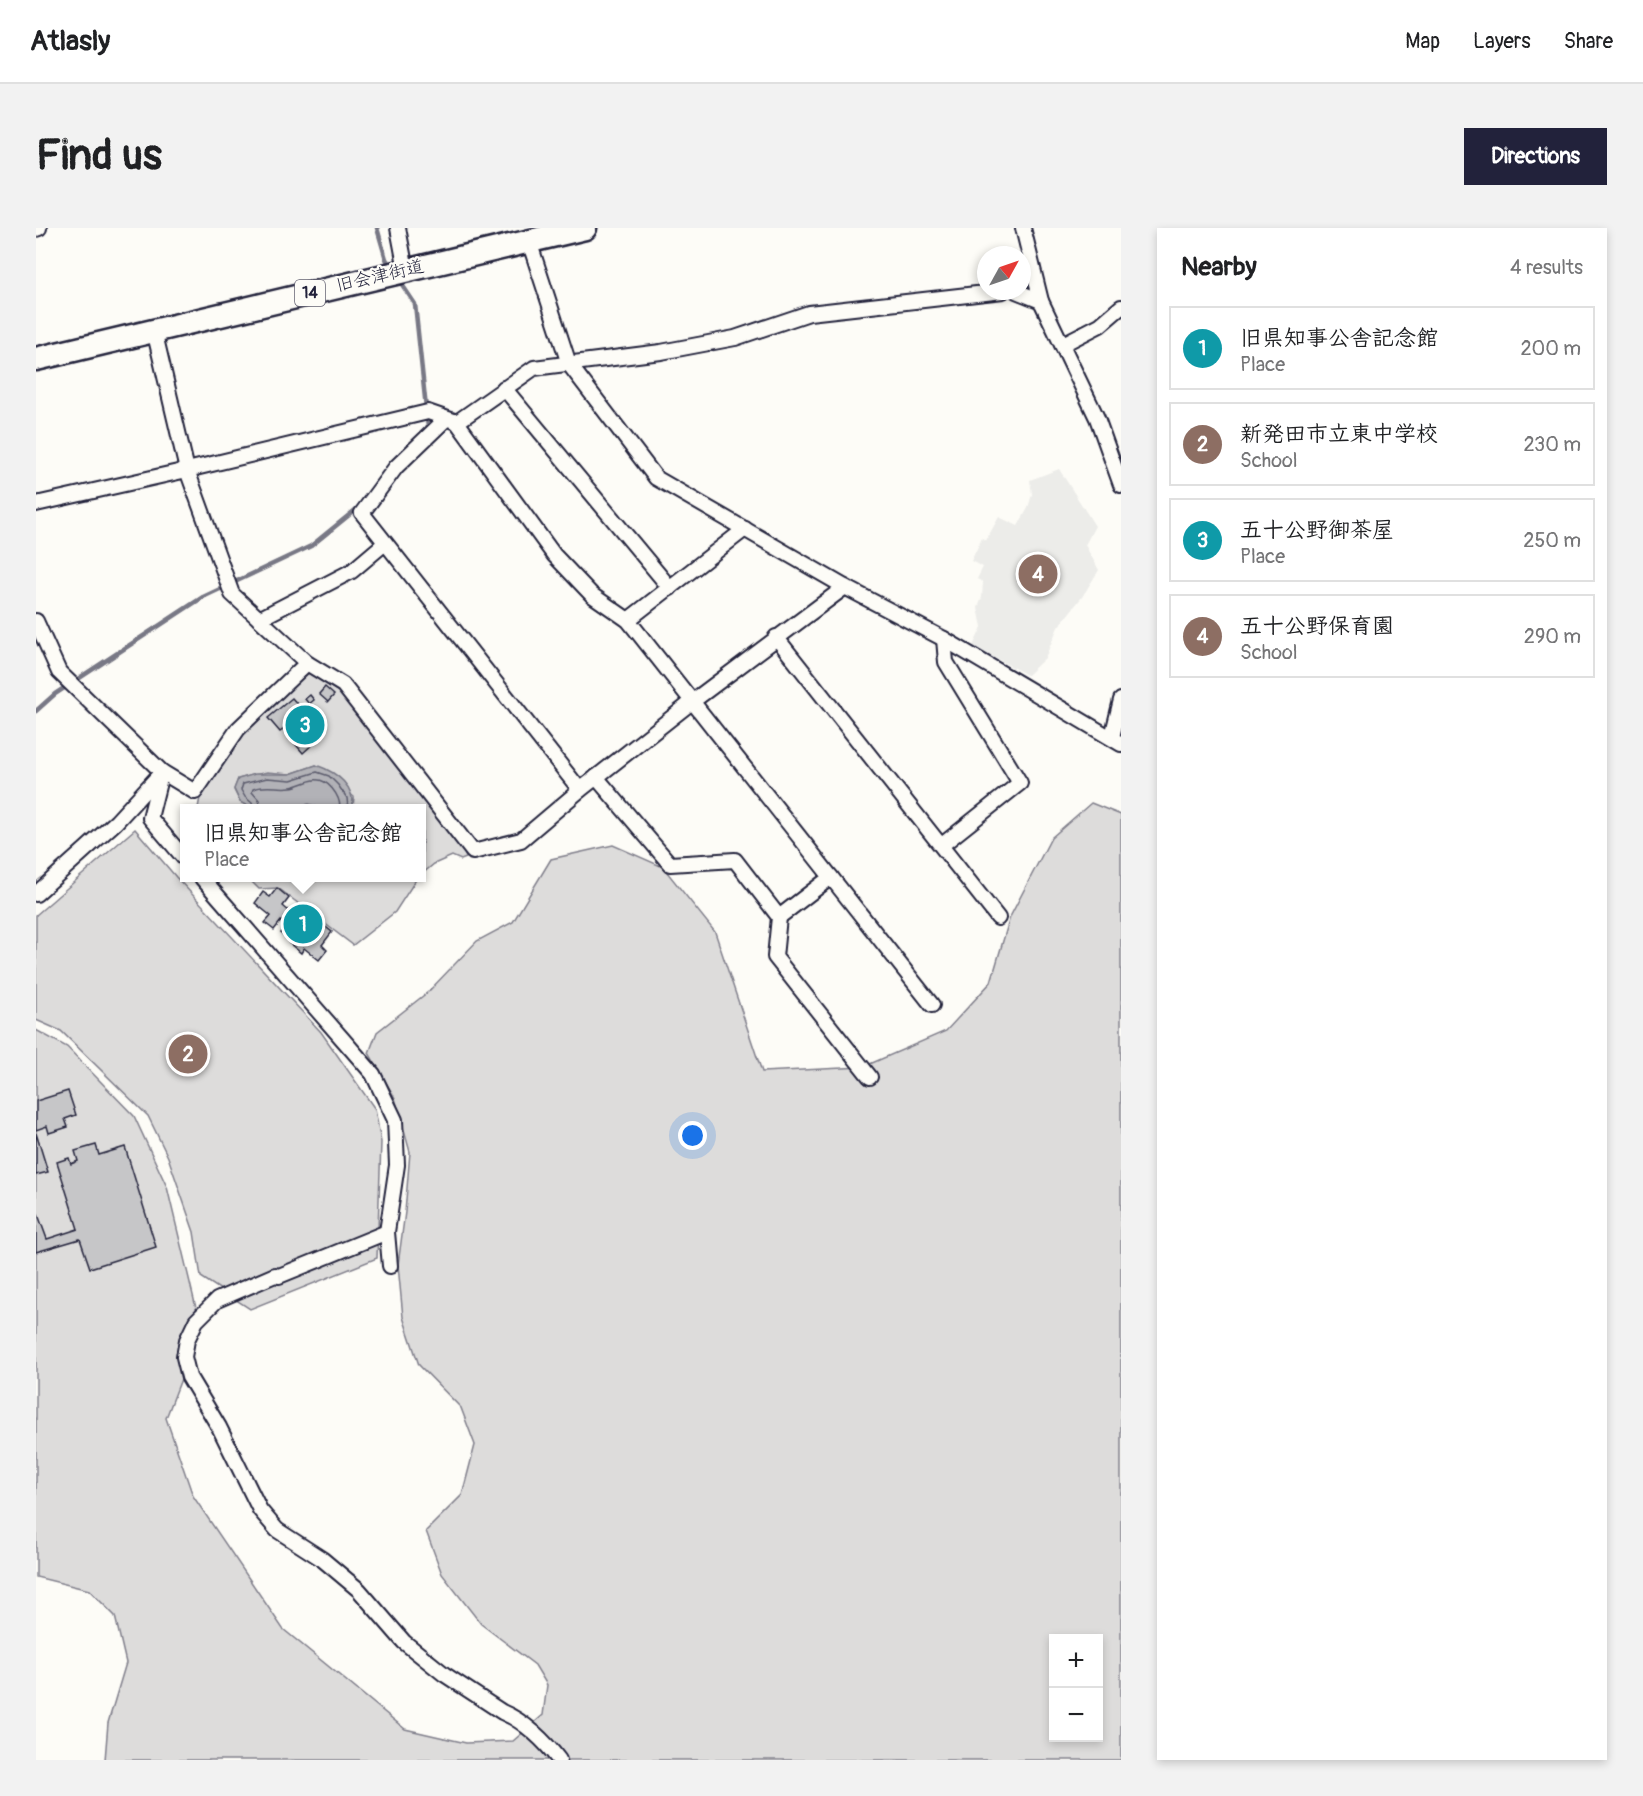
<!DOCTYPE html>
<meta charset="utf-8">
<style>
body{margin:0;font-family:Pangolin,"Klee One",sans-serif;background:#f2f2f2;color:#202124}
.controls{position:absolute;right:18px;bottom:18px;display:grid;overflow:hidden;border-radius:0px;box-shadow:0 3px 9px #0003}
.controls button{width:54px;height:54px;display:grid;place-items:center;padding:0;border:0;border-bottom:2px solid #e0e0e0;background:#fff;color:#202124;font:30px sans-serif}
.compass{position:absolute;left:941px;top:18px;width:54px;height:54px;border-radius:50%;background:#fff;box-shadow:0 3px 9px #0003;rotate:50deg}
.you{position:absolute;left:657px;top:908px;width:21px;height:21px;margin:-15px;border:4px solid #fff;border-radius:50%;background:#1a73e8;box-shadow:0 0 0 9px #1a73e833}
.badge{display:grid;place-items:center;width:39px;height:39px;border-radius:50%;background:#22223b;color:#fff;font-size:20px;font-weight:700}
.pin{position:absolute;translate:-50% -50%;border:3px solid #fff;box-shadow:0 2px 6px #0006}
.popup{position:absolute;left:144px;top:576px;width:246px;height:78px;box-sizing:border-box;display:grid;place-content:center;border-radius:0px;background:#fff;filter:drop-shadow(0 2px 4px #0005);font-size:20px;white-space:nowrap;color:#757577}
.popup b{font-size:22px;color:#202124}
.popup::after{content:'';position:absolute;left:50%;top:100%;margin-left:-12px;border:12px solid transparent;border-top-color:#fff}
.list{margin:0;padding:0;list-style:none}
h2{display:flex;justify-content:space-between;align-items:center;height:78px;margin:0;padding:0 24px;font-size:26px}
h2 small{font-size:20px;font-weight:400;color:#757577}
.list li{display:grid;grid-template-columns:39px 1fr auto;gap:18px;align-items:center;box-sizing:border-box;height:84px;margin:0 12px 12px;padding:0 12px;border:2px solid #e0e0e0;border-radius:0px}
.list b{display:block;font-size:22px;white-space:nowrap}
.list p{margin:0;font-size:20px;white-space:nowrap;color:#757577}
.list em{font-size:20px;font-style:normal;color:#757577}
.map{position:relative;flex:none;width:1085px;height:1532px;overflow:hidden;border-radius:0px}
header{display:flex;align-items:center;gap:36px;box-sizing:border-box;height:84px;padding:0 30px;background:#fff;border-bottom:2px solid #e0e0e0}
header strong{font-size:28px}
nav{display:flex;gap:33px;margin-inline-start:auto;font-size:21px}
.intro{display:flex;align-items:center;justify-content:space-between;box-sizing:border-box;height:144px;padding:0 36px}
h1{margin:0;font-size:42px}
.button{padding:15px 27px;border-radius:0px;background:#22223b;color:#fff;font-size:21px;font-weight:700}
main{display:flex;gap:36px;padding:0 36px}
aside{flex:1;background:#fff;border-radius:0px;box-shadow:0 3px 9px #0003}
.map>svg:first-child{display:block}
.built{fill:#ecece9}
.green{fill:#dddcdb;stroke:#807f8b;stroke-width:1.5;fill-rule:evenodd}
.water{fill:#b2b2b7;stroke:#787885;stroke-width:1.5}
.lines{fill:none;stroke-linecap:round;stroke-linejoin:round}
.shore{stroke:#5c5c6d;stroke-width:1.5}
.stream{stroke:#787885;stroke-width:4.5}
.building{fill:#c6c6c8;stroke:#22223b;stroke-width:1.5}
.minor-casing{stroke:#22223b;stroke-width:18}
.primary-casing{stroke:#22223b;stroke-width:27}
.minor{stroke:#fdfcf7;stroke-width:14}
.primary{stroke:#fdfcf7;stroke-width:22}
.labels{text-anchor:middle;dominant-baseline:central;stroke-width:4.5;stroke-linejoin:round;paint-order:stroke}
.shield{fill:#fdfcf7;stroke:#646373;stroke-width:1.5}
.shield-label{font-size:16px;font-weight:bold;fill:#22223b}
.street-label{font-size:18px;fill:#22223b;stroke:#fdfcf7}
</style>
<header>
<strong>Atlasly</strong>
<nav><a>Map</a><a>Layers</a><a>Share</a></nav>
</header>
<div class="intro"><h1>Find us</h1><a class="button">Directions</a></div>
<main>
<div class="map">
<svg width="1085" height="1532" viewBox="0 0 1085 1532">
<rect width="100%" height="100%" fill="#fdfcf7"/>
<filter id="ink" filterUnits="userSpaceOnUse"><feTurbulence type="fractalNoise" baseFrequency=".0167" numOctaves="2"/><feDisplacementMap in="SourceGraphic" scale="12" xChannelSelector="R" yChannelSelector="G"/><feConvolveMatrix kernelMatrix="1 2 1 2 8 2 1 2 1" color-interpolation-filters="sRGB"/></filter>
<g filter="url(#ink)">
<polygon class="built" points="1023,241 1059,298 1049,317 1063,342 1046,369 1022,399 1009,430 991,447 937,418 946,399 942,380 946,369 947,354 941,351 947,339 935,333 946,310 950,312 963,289 982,298 992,280 996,266 994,252"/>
<g class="green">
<polygon points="272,444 304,465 325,489 427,622 430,630 425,632 416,628 398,636 386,646 386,580 317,580 318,569 280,537 254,546 231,544 202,551 198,562 204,574 215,580 162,580 165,564 207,504"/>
<path d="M1055 575 1085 587V1532H69L72 1495 90 1435 79 1388 53 1362 0 1349V802L31 819 98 888 131 959 161 1084 150 1138 130 1190 157 1268 247 1401 369 1501 430 1515 477 1513 507 1487 511 1457 499 1437 445 1396 406 1346 390 1303 426 1267 439 1217 425 1180 383 1137 367 1089 362 1037 369 984 374 924 359 870 333 825 341 804 392 764 441 713 477 694 515 631 577 617 627 639 679 704 726 844 827 839 910 803 955 754 974 689 1015 610ZM1017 1410H1062V1510H1017Z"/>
<polygon points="99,601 140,649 285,804 339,881 345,914 341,1030 214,1081 165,1049 158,1004 132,929 112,888 25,803 0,792 0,687"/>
<polygon points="212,650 381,650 359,684 317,717 242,660 223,661"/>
</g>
<path class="water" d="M280 537C300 544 318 557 317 580H284L273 576 257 580H215L204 574 198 561 202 551 219 546H254Z"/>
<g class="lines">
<g class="shore">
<polyline points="217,580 216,575 209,569 205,562 207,556 231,550 255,552 281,544 293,548 302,557 311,570 312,580"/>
<path d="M225 580 223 572 216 564 217 561C230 556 242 561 255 559 263 558 270 553 278 552 292 550 304 568 304 580"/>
</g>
<g class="stream">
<polyline points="341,0 350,31 356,40"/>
<polyline points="363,52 379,76 392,199 390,203"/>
<polyline points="0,483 19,466 167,369 275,318 323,279"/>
</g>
</g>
<g class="building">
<polygon points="289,459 298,467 292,474 283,466"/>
<polygon points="274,467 278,472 273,476 269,471"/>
<polygon points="256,470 270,486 279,478 289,490 270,506 278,515 267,525 251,506 260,499 256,495 244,504 232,490"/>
<polygon points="241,660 253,670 247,678 254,684 249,690 253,694 264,679 296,704 286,717 291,722 283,732 268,720 265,725 253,715 255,713 245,705 251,697 245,693 238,702 229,695 235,688 219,675 227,664 234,669"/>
<polygon points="32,863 40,887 29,891 32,899 13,905 11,898 0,902 0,873"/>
<polygon points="0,905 12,944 0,947"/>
<polygon points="60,917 63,927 89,919 120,1019 54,1040 44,1011 0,1024 0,981 11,1011 42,1001 21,934 33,930 35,936 42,933 39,923"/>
</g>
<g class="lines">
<defs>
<g id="minor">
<polyline points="362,0 370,42"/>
<polyline points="987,0 1005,73 1061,190 1085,257"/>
<polyline points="0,1 3,0"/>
<polyline points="493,13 533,136 620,250 809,359 908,411 1085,516"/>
<polyline points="980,63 1005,73"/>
<polyline points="118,102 151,242 196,366 271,435 307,457 437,624 485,612 544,562 657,473 809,359"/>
<polyline points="1027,116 1064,97 1085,79"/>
<polyline points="468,160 634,360"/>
<polyline points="410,191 360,239 326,285 544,562"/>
<polyline points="421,194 498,140 625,124 699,110 773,85 967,63"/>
<polyline points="0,276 151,242 392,184 421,194 518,327 556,367 592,392 896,777"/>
<polyline points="223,391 316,343 349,315"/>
<polyline points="592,392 709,301"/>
<polyline points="0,393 23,444 126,544 159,564 202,501 271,435"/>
<polyline points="740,409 962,690"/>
<polyline points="1076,509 1085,472"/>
<polyline points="125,546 114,590 148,630"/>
<polyline points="560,549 634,636 699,632 743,689 739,729 834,849"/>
<polyline points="906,617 984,555 910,434 908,411"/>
<polyline points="166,650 337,846 359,892 361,937 351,1004 354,1038"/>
<polyline points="0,666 80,594 126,544"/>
<polyline points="743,689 795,649"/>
<path d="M351 1004 243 1048 239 1047 181 1072 160 1093 151 1112 148 1129 153 1149 183 1199 224 1282 241 1302 286 1331 323 1362 368 1414 408 1446 466 1484C488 1493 509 1513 523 1532"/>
</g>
<polyline id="primary" points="0,131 549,0"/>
</defs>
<use href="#minor" class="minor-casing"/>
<use href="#primary" class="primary-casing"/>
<use href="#minor" class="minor"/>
<use href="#primary" class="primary"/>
</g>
</g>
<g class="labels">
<rect class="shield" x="259" y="52" width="30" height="26" rx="4.5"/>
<g class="shield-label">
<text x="274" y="65">14</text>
</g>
<g class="street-label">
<text transform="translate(344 48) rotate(-13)">旧会津街道</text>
</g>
</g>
</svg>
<div class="controls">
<button>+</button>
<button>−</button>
</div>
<svg class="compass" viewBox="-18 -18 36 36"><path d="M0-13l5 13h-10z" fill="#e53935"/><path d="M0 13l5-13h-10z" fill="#757577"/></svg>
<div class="you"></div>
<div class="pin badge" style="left:267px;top:696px;background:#0f9aa8">1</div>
<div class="popup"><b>旧県知事公舎記念館</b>Place</div>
<div class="pin badge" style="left:152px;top:826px;background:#8d6e63">2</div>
<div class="pin badge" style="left:269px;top:497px;background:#0f9aa8">3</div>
<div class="pin badge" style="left:1002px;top:346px;background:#8d6e63">4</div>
</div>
<aside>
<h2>Nearby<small>4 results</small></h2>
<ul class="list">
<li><span class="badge" style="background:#0f9aa8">1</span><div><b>旧県知事公舎記念館</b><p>Place</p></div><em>200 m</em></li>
<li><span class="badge" style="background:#8d6e63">2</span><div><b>新発田市立東中学校</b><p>School</p></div><em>230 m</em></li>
<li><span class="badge" style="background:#0f9aa8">3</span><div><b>五十公野御茶屋</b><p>Place</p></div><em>250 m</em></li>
<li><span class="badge" style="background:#8d6e63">4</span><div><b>五十公野保育園</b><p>School</p></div><em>290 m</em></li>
</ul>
</aside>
</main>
